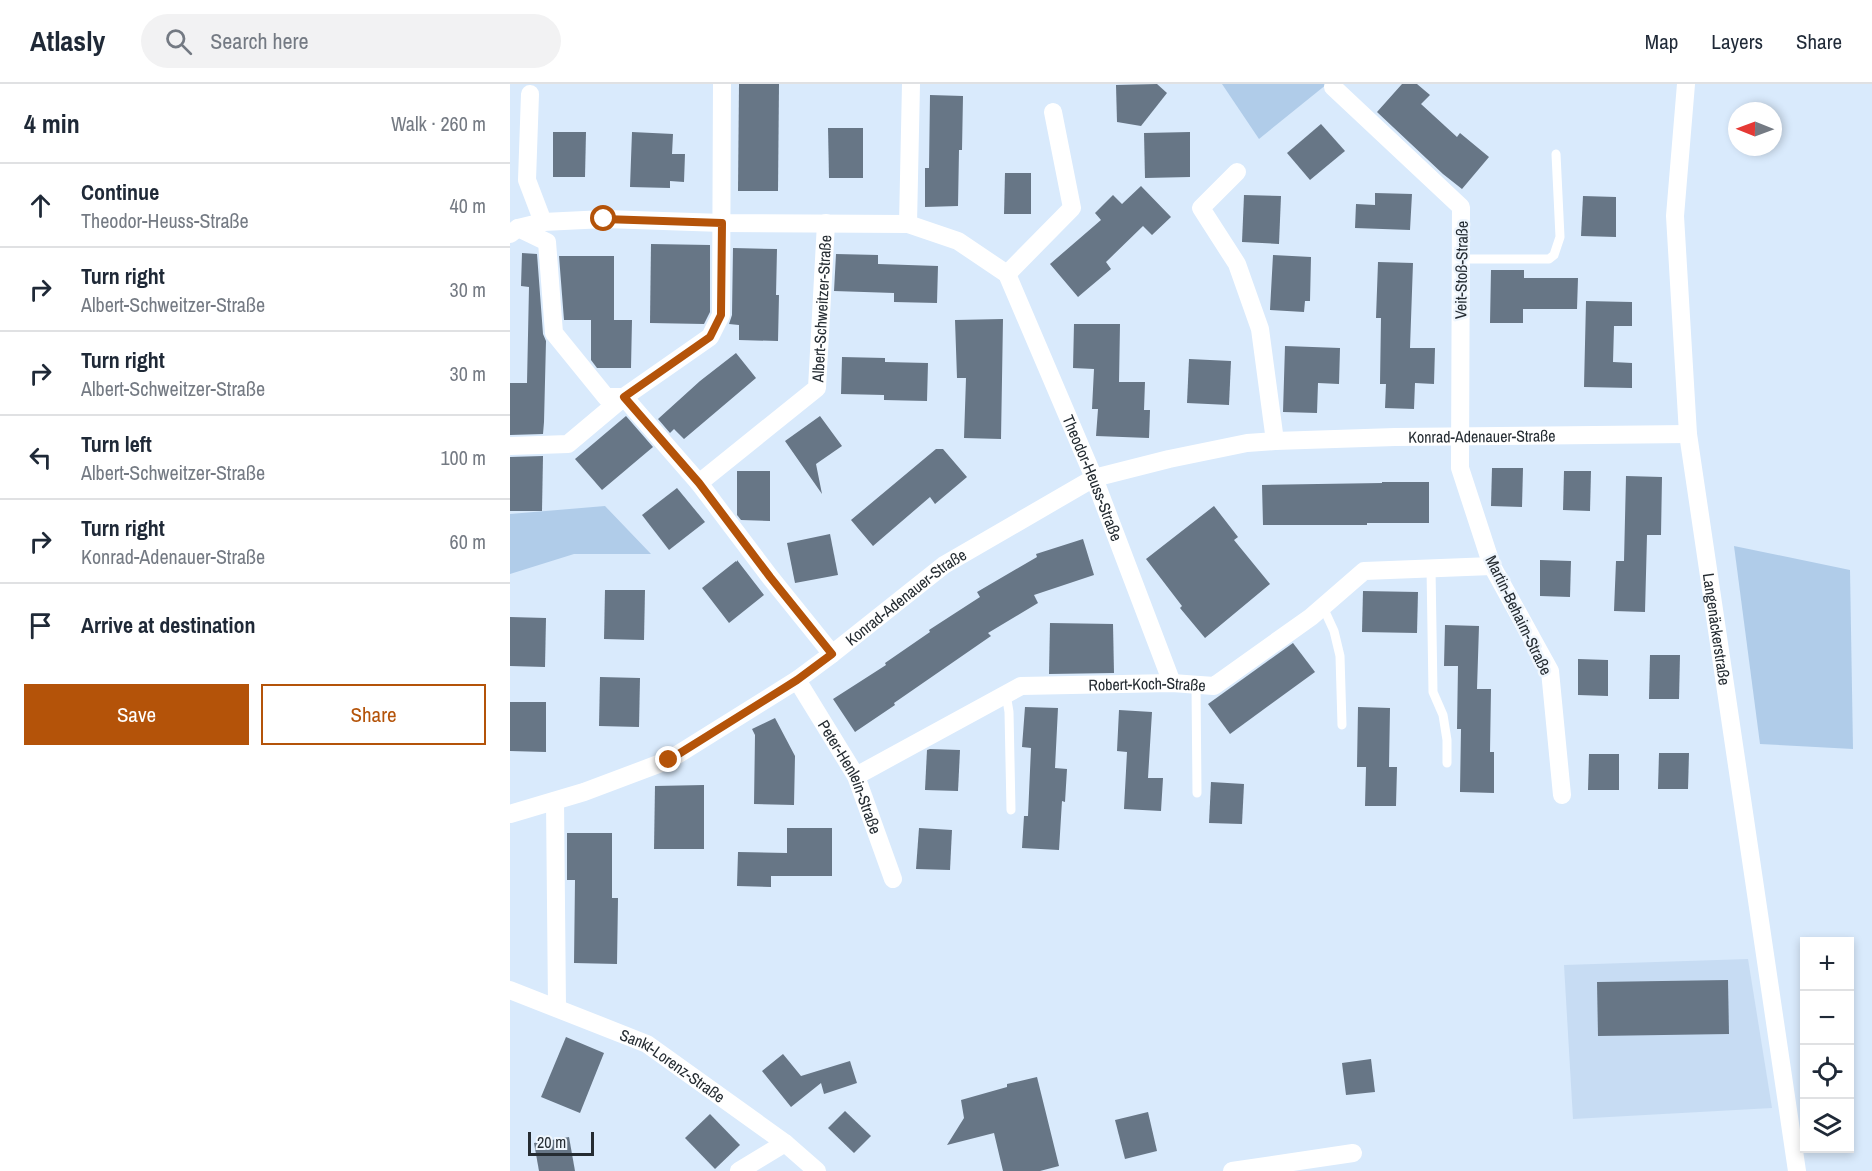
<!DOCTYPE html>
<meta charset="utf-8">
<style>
body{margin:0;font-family:"Archivo Narrow",sans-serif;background:#f2f2f3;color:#1f2937}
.controls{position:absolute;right:18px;bottom:18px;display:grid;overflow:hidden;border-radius:0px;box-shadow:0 3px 9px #0003}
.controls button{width:54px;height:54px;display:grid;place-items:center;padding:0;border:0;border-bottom:2px solid #e0e1e3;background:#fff;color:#1f2937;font:30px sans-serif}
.compass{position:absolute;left:1218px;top:18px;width:54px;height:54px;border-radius:50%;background:#fff;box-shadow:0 3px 9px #0003;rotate:271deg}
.scale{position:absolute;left:18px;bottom:15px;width:66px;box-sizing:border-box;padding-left:6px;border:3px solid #252c32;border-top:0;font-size:16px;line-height:21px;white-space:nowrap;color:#252c32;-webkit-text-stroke:4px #eff6fd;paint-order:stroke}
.stop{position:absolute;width:18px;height:18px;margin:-14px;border:4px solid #b45309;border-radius:50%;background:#fff}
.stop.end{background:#b45309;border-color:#fff;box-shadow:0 2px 6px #0008}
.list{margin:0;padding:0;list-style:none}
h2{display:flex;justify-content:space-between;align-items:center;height:78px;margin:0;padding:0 24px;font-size:26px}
h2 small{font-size:20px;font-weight:400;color:#747a83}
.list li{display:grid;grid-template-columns:39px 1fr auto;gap:18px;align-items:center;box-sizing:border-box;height:84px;padding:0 24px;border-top:2px solid #e0e1e3}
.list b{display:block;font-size:22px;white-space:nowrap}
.list p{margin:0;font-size:20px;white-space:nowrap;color:#747a83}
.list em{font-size:20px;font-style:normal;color:#747a83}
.actions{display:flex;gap:12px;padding:18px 24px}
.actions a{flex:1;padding:14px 0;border:2px solid #b45309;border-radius:0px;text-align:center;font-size:21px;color:#b45309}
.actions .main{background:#b45309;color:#fff}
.icon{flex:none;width:33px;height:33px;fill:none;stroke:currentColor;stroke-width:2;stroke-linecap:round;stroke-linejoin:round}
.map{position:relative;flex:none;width:1362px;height:1087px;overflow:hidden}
header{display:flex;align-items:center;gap:36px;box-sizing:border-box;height:84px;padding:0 30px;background:#fff;border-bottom:2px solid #e0e1e3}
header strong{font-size:28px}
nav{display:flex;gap:33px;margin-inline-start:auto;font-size:21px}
.search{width:420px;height:54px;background:#f2f2f3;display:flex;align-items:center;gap:15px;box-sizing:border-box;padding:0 21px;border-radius:33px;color:#747a83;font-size:22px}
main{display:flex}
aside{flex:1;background:#fff}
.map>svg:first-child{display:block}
.built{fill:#c7dcf3}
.green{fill:#b0cce9}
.building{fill:#677686}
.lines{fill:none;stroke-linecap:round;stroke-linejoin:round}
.service{stroke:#fff;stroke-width:9}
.minor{stroke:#fff;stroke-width:18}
.route{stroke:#b45309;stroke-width:8}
.labels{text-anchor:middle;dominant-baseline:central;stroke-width:5;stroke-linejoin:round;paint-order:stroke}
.street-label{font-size:16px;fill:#252c32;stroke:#eff6fd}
</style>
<header>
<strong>Atlasly</strong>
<div class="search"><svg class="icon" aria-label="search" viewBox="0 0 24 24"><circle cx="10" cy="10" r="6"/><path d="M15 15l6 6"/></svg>Search here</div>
<nav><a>Map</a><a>Layers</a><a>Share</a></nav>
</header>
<main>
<aside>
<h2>4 min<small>Walk · 260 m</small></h2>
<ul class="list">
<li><svg class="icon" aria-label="ahead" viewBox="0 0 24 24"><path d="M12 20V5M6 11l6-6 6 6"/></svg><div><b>Continue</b><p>Theodor-Heuss-Straße</p></div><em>40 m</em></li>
<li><svg class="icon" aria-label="right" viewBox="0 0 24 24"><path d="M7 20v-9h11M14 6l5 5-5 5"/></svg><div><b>Turn right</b><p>Albert-Schweitzer-Straße</p></div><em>30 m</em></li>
<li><svg class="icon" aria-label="right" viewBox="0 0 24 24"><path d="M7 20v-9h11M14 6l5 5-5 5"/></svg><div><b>Turn right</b><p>Albert-Schweitzer-Straße</p></div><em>30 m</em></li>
<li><svg class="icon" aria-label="left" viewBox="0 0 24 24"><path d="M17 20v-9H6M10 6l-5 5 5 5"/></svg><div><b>Turn left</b><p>Albert-Schweitzer-Straße</p></div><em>100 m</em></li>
<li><svg class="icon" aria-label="right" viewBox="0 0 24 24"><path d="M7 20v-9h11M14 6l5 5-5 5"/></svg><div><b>Turn right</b><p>Konrad-Adenauer-Straße</p></div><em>60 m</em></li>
<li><svg class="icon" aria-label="arrive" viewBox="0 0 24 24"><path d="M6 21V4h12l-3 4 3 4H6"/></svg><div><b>Arrive at destination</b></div></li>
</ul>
<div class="actions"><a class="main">Save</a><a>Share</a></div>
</aside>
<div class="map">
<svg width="1362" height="1087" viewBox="0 0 1362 1087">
<rect width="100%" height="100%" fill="#d9eafc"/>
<polygon class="built" points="1238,875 1262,1024 1063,1035 1054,881"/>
<g class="green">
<polygon points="712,0 817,0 749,55"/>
<polygon points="95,422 141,470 64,470 0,490 0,430"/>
<polygon points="1224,462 1340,486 1343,665 1250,660"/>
</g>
<g class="building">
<polygon points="229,0 269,0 268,107 228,107"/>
<polygon points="647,0 657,9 631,42 607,38 606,1"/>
<polygon points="892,0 907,0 920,11 911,20 947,53 950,49 979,73 952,105 933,90 867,28"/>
<polygon points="420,11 453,12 452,66 449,66 448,122 415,123 415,84 419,84"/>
<polygon points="811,40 835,67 800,96 777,69"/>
<polygon points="318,44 353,44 353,94 319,94"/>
<polygon points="43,48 76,48 75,93 43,93"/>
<polygon points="122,48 163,50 162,70 175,70 174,98 160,97 160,104 120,103"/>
<polygon points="680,48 680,93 635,94 634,49"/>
<polygon points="495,89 521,89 521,130 494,130"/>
<polygon points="631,102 661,133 642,151 633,142 596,178 601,185 568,213 540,180 591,136 585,129 603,111 612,120"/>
<polygon points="865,109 902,110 900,146 845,144 846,120 865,121"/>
<polygon points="734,111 771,112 769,160 732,158"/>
<polygon points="1073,112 1106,113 1106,153 1071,152"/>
<polygon points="141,160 200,161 200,228 194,240 140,239"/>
<polygon points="223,164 267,165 266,211 269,211 268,257 229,256 229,241 219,240 222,231"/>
<polygon points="12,169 27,170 33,250 36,257 34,338 33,350 0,351 0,299 17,299 19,203 11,202"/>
<polygon points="326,170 368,171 368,180 428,182 427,219 384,218 384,209 324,207"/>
<polygon points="763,171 801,173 800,217 795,217 794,228 760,226"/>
<polygon points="49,172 104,172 104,236 122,236 121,284 87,284 81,276 81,236 54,236"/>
<polygon points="868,178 903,179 900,264 925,264 924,300 905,299 904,325 875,324 876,300 870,300 871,234 866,234"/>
<polygon points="981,186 1014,186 1014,194 1068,194 1067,225 1013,225 1013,239 980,239"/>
<polygon points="1076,217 1122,218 1122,242 1104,242 1103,278 1122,279 1122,304 1074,303"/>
<polygon points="493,235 491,355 454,354 456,294 447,294 445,236"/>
<polygon points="564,240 610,240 609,298 635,298 634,326 640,326 639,354 586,352 588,325 582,325 584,285 563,284"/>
<polygon points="775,262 830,264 829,300 808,299 807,329 773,328"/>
<polygon points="226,269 246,294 174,355 164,345 160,349 148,335 190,297"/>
<polygon points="332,273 375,274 375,278 418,279 417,317 374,316 374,311 331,310"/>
<polygon points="679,275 721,277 719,321 677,319"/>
<polygon points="116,332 143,363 92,406 65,375"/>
<polygon points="310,332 332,362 306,380 312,410 275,357"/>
<polygon points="426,365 433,365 457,393 425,420 420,413 363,462 341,436"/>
<polygon points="33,372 32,427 0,427 0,373"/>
<polygon points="982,384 1013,384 1012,423 981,422"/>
<polygon points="227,387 260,387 260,437 231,436 227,431"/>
<polygon points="1054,387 1081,387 1080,427 1053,426"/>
<polygon points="1116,392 1152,393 1151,451 1137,451 1135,528 1104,527 1106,477 1114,477"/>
<polygon points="872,398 919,398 919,439 857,439 857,441 753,441 752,401 872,399"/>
<polygon points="167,404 195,438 159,466 132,431"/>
<polygon points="704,422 728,453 724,456 760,500 695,554 670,524 672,522 636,475"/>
<polygon points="320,450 328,491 285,499 277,459"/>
<polygon points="573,455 584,491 524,511 528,519 478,549 481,552 384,619 385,621 345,648 323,615 376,581 375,579 420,548 419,546 470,513 467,508 527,473 526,470"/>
<polygon points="227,476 254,511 219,539 192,504 226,477 227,478"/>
<polygon points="1030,476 1061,477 1060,513 1030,512"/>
<polygon points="95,506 135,506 134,556 94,555"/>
<polygon points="853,507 908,508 907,549 852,548"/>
<polygon points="0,533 36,534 35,583 0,582"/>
<polygon points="540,539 603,540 604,589 539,590"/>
<polygon points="935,541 969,542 967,605 981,605 980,668 984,668 984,709 950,708 951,645 947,645 948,582 934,582"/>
<polygon points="783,559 805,588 720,650 698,620"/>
<polygon points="1140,571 1170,571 1169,615 1139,615"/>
<polygon points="1068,575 1098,576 1098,612 1068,611"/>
<polygon points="90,593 130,594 129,643 89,642"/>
<polygon points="0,618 36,618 36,668 0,667"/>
<polygon points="515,623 548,624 545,684 557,685 555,718 552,717 549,766 512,764 514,732 518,732 521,664 512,663"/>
<polygon points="848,623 880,624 879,683 887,683 886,722 855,722 856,683 847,683"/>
<polygon points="609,626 642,628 638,694 653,694 651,727 614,725 617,668 607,667"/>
<polygon points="265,634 285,672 284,721 244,720 245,651 242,645"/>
<polygon points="420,665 450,666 448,707 415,706 417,666"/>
<polygon points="1149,669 1179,669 1178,705 1148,705"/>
<polygon points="1079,670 1109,670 1109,706 1078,706"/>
<polygon points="701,698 734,700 732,740 699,739"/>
<polygon points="194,701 194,765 144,765 145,702"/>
<polygon points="277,744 322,744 322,792 261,792 261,803 227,802 228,768 277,769"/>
<polygon points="409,744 442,746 440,786 406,785"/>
<polygon points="57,749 102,749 102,814 108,814 107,880 64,879 65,796 57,796"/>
<polygon points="1218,896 1219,950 1088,952 1087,898"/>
<polygon points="56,953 94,969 70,1029 31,1013"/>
<polygon points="273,970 291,992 340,977 347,999 314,1010 311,999 281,1023 252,987"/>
<polygon points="861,975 865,1008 836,1011 832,979"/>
<polygon points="527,993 549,1082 530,1087 493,1087 484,1049 437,1061 454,1034 451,1016 497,1003 497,1000"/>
<polygon points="335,1027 361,1052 344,1069 318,1044"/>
<polygon points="638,1028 647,1067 615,1075 605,1036"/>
<polygon points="200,1030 230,1061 205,1085 175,1054"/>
<polygon points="59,1053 65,1087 29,1087 24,1059"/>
</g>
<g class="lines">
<g class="service">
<polyline points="951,175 1039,175 1044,171 1050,153 1046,70"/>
<polyline points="921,484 923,608 933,631 937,656 937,679"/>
<polyline points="813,523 824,547 830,572 832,641"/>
<polyline points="686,601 687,709"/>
<polyline points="496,610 499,628 501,726"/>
</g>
<g class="minor">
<path id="s1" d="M1176 0 1165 132 1178 350 1287 1087"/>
<polyline points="823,3 951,123 950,384 982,482 1040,587 1052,711"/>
<polyline points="20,10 17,96 33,138"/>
<polyline points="727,88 691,124 727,180 750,245 765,357"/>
<polyline points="398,140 401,0"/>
<polyline points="8,144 37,158 44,249 96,313 114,313 189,399 260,493 322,570"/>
<path id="s2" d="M0 150 8 144 33 138 95 135 212 139 398 140 448 157 497 190 584 394 662 599"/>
<polyline points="497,190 562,124 543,28"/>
<polyline points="0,362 58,360 114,313 200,253 211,231 212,0"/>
<path id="s3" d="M189 399 307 304 316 139"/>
<path id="s4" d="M287 596 346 692 383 795"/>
<path id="s5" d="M346 692 511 602 662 599 704 602 801 533 854 487 982 482"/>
<polyline points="45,717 47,923"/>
<path id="s6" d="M0 730 74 708 159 676 287 596 322 570 434 481 584 394 659 375 737 359 765 357 885 353 1178 350"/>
<path id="s7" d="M0 906 137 960 275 1059 307 1087"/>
<polyline points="229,1087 275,1059"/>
<polyline points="722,1087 843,1069"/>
</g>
</g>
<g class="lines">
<polyline class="route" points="94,135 212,139 211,231 200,253 114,313 189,399 260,493 322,570 287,596 159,676"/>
</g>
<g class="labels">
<g class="street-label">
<text transform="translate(951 186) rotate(-89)">Veit-Stoß-Straße</text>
<text stroke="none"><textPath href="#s3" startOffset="231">Albert-Schweitzer-Straße</textPath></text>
<text stroke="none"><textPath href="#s6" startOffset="1071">Konrad-Adenauer-Straße</textPath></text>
<text stroke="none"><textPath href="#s2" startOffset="734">Theodor-Heuss-Straße</textPath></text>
<text stroke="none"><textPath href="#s6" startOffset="456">Konrad-Adenauer-Straße</textPath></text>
<text transform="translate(1009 531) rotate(64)">Martin-Behaim-Straße</text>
<text stroke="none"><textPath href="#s1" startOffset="548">Langenäckerstraße</textPath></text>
<text stroke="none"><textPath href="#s5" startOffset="314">Robert-Koch-Straße</textPath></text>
<text stroke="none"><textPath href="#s4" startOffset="111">Peter-Henlein-Straße</textPath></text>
<text stroke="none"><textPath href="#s7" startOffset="180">Sankt-Lorenz-Straße</textPath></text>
</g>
</g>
</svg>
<div class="controls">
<button>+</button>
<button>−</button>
<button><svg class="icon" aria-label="locate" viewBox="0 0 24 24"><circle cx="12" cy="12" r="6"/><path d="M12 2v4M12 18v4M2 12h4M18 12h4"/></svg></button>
<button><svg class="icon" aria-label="layers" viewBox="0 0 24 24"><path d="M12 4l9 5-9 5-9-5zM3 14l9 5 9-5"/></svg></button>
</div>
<svg class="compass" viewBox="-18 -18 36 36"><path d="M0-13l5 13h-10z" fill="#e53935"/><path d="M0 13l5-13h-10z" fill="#747a83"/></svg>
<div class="scale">20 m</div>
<div class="stop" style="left:94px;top:135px"></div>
<div class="stop end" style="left:159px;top:676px"></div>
</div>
</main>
